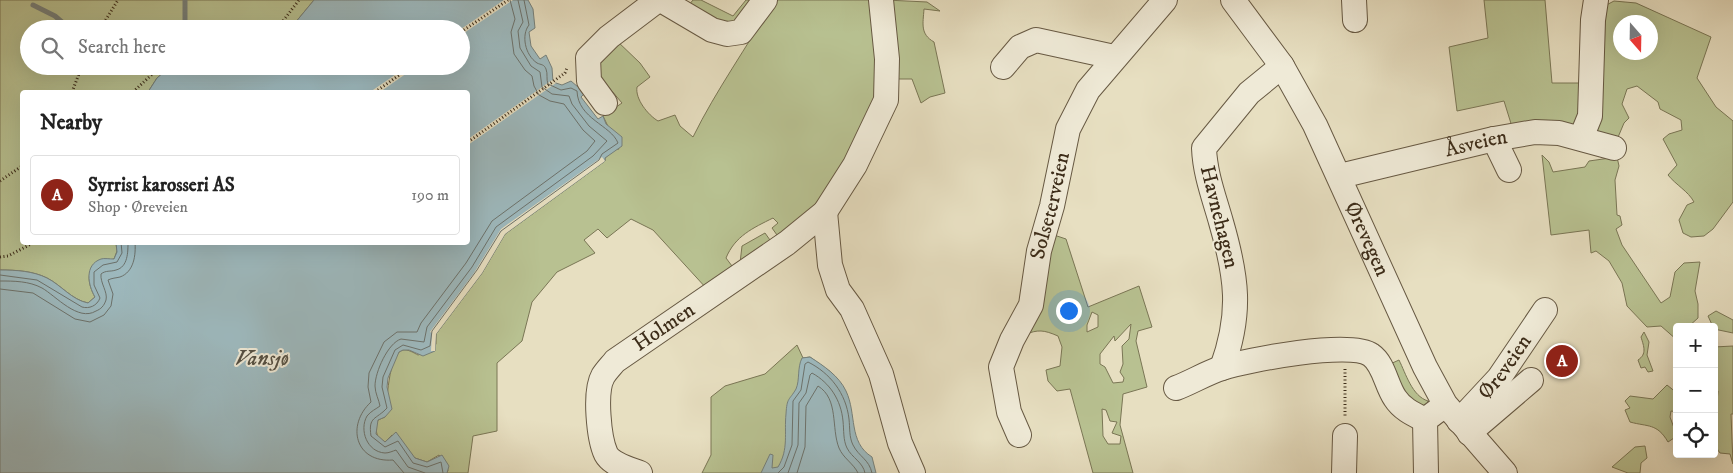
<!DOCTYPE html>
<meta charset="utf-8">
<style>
body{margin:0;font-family:"IM FELL DW Pica",serif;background:#f2f2f2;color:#222}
.controls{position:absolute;right:15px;bottom:15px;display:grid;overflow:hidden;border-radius:5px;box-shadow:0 5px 20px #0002}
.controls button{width:45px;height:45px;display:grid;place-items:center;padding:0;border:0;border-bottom:1px solid #e0e0e0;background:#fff;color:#222;font:25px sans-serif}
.compass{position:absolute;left:1613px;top:15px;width:45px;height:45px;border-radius:50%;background:#fff;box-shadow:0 5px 20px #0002;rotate:160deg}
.you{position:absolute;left:1068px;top:310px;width:18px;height:18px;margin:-12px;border:4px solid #fff;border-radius:50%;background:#1a73e8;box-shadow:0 0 0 8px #1a73e833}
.badge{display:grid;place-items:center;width:32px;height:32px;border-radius:50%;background:#8f2418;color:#fff;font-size:16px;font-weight:700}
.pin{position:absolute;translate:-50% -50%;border:2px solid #fff;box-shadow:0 1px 5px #0006}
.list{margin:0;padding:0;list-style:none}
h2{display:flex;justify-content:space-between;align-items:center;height:65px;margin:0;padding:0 20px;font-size:21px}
h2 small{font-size:16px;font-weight:400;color:#767676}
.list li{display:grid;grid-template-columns:32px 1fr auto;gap:15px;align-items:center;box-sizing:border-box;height:80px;margin:0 10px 10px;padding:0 10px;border:1px solid #e0e0e0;border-radius:5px}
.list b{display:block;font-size:19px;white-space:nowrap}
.list p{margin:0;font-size:16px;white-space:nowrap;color:#767676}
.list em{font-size:16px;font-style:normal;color:#767676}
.icon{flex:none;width:28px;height:28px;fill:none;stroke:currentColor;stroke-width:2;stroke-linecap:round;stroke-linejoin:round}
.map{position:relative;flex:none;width:1733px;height:473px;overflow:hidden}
.search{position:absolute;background:#fff;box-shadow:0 5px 20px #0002;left:20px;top:20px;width:450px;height:55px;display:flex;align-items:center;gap:12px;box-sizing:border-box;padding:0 18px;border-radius:28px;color:#767676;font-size:19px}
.panel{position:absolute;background:#fff;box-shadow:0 5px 20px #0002;left:20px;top:90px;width:450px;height:155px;border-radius:5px}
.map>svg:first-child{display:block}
.green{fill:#b8c191;stroke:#7a7655;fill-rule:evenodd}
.water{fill:#9db9be;stroke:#76817c}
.pier{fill:#e7dfc1}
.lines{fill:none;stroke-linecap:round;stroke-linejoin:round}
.shore{stroke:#6c726c;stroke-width:1}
.stream{stroke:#76817c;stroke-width:5}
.minor-casing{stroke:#675943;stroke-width:26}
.path{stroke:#3c2c19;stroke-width:3;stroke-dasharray:1 2.5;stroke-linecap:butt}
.minor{stroke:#efead7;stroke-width:24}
.labels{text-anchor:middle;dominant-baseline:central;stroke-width:4;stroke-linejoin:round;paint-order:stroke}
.street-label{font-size:21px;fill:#3c2c19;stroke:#efead7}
.water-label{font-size:22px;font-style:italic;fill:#544f42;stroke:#efead7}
</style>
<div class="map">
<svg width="1733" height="473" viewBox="0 0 1733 473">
<rect width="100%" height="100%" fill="#e7dfc1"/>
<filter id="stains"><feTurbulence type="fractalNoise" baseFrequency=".004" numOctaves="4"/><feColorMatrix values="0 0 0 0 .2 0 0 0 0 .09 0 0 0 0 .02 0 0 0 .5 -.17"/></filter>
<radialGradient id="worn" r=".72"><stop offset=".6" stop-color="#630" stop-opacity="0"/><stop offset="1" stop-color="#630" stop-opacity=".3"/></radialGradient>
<g class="green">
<path d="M0 0H314L290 29H29V66H171L157 78 148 92H22V242L116 243 117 251 114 259 94 264C86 275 89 286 95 297L88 303C72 300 61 285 47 278 33 271 16 270 0 270Z"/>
<polygon points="693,0 701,0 733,16 746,0 756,0 733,25 720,26 688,6"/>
<path d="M774 0H876L882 89 870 120 815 214 740 263 742 246 765 233 770 240 777 235 772 228 778 223 773 218C753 228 735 236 726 258L735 270 707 289 653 230 631 219 607 238 598 229 584 240 595 253 557 272 532 302 522 341 497 363V431L473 436 468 473H447L448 470 439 455 427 462 415 458 392 435 385 442 378 438 375 426 378 420 385 417C387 405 388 353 403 350 408 349 414 353 418 355L431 351 436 344V334L482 273 505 234 605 161V158L614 150 619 149 603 116 622 103 600 77 599 59 616 40 640 63 650 77 637 87C635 99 648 115 658 121L675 115 680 126 693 137C716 90 748 46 774 0Z"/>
<path d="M886 0 927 2 940 11 924 9C923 24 920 34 934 42L945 93 930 97 921 103 912 79H896Z"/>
<polygon points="1484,0 1545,0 1552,83 1586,83 1581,127 1513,130 1504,101 1457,111 1449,47 1488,38"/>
<path d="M1614 1 1636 3 1711 37 1697 78 1716 107 1733 121V202L1713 229 1704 236 1691 237 1683 233 1679 220 1687 205 1694 202C1688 191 1676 185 1668 175L1677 165 1663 139 1669 134 1682 130 1681 120 1660 109 1658 102 1637 86 1627 89 1622 104 1629 118 1624 123 1616 142 1589 134 1597 10ZM1620 22H1650V52H1620Z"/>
<polygon points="1542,155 1549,162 1553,172 1585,167 1589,161 1617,157 1619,166 1615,180 1617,215 1620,216 1622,225 1616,229 1622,245 1661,303 1670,297 1675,272 1684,263 1700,262 1695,291 1698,304 1698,318 1688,327 1677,327 1677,340 1661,326 1647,327 1627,306 1622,283 1609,261 1596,251 1591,253 1589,230 1551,235"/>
<path d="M1048 233 1066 239 1088 307 1139 286 1152 327 1138 331 1136 341 1147 387 1123 394 1120 425 1133 473H1093L1070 389 1057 391 1048 381 1046 370 1060 366 1062 347 1058 336C1044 330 1038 329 1024 335ZM1092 312 1098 315V327L1087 332V325ZM1131 324 1129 339 1122 346 1123 364 1120 372 1124 378 1123 382 1113 383 1105 367 1100 364V354L1114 336 1115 341ZM1102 409 1106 410 1110 421 1117 422 1112 433 1121 436 1120 444H1108L1103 436Z"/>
<polygon points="1716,311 1733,320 1733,333 1714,329 1708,316"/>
<path d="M1644 332 1649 342 1647 355 1653 371 1648 372 1645 367 1641 368 1638 360C1647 354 1644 347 1641 337Z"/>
<polygon points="797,345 803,358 810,357 832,373 788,473 702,473 711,455 711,397 725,386 765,374"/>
<path d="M1733 346V414H1731L1733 464 1730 454 1720 453C1708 439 1717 408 1718 391L1714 390V347Z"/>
<path d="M1399 360C1406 374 1412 396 1428 401L1427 405 1421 407 1411 403 1388 365Z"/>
<path d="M1667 385 1677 393V412L1671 411 1670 417 1677 436 1668 442C1657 423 1648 427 1630 422L1625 410 1630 408 1625 401 1630 396 1653 399Z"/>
<polygon points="1645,446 1647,458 1641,463 1640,473 1628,473 1612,467 1635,447"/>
</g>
<g class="water">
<path d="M314 0H528L533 9 535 28 529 32 531 46 540 59 546 55 552 68 553 82 562 85 571 81 585 93 581 97 598 119 603 116 606 124 622 137V146L605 158V161L505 234 482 273 436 334 435 351 423 356 409 350H403L399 352 388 378 387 387 392 409 385 417 378 420 376 434 385 442 396 432 415 458 427 462 442 455 449 466 447 473H0V270C16 270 33 271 47 278 61 285 72 300 88 303L95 297C88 285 84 265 101 259 104 258 110 259 114 259L117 252 116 243 468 242V92H148L157 78 171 66H461V29H290Z"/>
<path d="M810 357C824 366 839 376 846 391 857 414 848 442 872 457L876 473H761L770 454 773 455 772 468 778 467C789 449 784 433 786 414 787 397 789 401 796 389 800 380 797 368 802 358Z"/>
</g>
<g class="pier">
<polygon points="504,0 513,0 461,35 461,29"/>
<polygon points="408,66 417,66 380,92 370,92"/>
<polygon points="552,80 556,83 468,145 468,139"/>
<polygon points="602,157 605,161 505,234 482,273 436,334 435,351 431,351 432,333 430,332 474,273 501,229"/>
</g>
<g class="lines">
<g class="shore">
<path d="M0 275 37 280 82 307C89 309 97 306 100 298L94 285V272L103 265 117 262 122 253 121 242"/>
<path d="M0 281C14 281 29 281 42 288 56 296 78 322 96 311 101 309 104 306 106 300 108 292 100 283 101 274 106 270 110 272 116 270 128 267 128 252 128 242"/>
<path d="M0 289 33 293 75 319 90 322 104 315 111 306 113 294 108 280C112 278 116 278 120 277 134 272 136 255 135 242"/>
<path d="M404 473 393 460C355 463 346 425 371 402L368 387 369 373 384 342 397 332H417L421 323 466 263 492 221 587 151 595 141 583 130 564 104 550 101 539 95 534 86 532 76 525 70 514 54 511 32 515 19 510 0"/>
<path d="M425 473 408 467 396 450C393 451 389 453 385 453 367 452 359 430 367 416 371 411 376 409 380 406 379 400 375 393 375 386 375 372 388 343 401 339L424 342 427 327 472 267 496 227 593 156 607 141 589 126 572 104 569 96 552 94 542 87 540 72 531 66 520 48 518 31 523 22 518 0"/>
<path d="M443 473 441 462 427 467 413 463 398 441 385 447 371 436C368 416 376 420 387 408L382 387 383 377 395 350 403 345 421 350 430 346 432 331 477 270 501 231 599 160 602 154 618 143C611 125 578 119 577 91L571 88 561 90 548 84C546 79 548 74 546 69 544 64 541 65 537 63 525 55 521 35 529 25L524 0"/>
<path d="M778 473 784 467 792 445 793 401 801 390 805 364 808 362C830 373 846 393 849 419 850 428 849 437 853 445 859 457 869 459 872 473"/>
<path d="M788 473 798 445 799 403 806 393 810 375 812 373C830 383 841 400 843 421 844 430 843 440 847 448 852 458 863 462 865 473"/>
<path d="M797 473 805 447 806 406 818 386C839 399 831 428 839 448 843 458 854 464 858 473"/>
</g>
<g class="stream">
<polyline points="33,5 55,16 70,29"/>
<polyline points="185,29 185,0"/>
<polyline points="155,66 163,71"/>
</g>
<defs>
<g id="minor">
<polyline points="661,0 712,30 727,34 741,32 765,0"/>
<path id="s1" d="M1233 0 1282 66 1315 125 1425 367 1445 404 1505 473"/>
<polyline points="1354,0 1355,20"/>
<polyline points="1003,67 1020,47 1036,40 1114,57"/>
<polyline points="605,103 589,81 588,58 609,37 658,0"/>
<polyline points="1581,138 1590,116 1593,20 1596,0"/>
<polyline points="1494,139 1509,170"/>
<path id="s2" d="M1340 176 1494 139 1535 132 1559 133 1614 148"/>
<polyline points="825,212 830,265 838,290 852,309 881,374 900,443 913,473"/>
<path d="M1222 368C1242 313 1237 277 1221 222 1214 197 1205 174 1204 148L1249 93 1282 66"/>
<path d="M1176 388C1192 382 1206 373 1222 368 1247 360 1351 340 1371 355 1384 364 1386 385 1395 398 1402 409 1413 414 1425 420"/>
<path id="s3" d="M1459 421 1499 378 1545 310"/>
<polyline points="1469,433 1531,380"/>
<path id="s4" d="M1019 435 1009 412 1001 367 1012 340 1031 305 1039 251 1052 206 1068 129 1088 90 1165 0"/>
<path id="s5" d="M640 473C630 469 612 465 606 454 599 439 594 392 603 376 606 371 611 366 615 361L787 243 825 212 855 165 886 100 887 59 881 0"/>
<polyline points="1344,473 1345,436"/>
<polyline points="1426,473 1425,420 1437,411"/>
</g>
</defs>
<use href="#minor" class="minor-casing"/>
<g class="path">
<polyline points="100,29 118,0"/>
<polyline points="221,29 237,29"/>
<polyline points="272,29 283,21 299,0"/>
<polyline points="461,32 508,0"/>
<polyline points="72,92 82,66"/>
<polyline points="133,92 161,66"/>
<polyline points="375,92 412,66"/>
<polyline points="468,142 565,73 567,68"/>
<polyline points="0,181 22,166"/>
<polyline points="0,257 8,256 35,242"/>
<polyline points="1345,369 1345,418"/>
</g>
<use href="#minor" class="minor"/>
</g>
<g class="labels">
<g class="street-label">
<text stroke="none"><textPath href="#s2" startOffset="140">Åsveien</textPath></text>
<text stroke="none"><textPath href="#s4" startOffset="241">Solseterveien</textPath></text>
<text transform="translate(1219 217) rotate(76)">Havnehagen</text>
<text stroke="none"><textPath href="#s1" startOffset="275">Ørevegen</textPath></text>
<text stroke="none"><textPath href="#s5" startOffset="198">Holmen</textPath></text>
<text stroke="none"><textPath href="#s3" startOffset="71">Øreveien</textPath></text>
</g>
<g class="water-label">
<text x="262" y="358">Vansjø</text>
</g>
</g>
<rect width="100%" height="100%" filter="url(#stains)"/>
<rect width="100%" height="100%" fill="url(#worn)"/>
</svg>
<div class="controls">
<button>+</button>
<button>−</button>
<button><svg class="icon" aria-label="locate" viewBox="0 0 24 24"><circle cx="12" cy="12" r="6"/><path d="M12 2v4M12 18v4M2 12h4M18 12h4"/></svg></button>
</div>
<svg class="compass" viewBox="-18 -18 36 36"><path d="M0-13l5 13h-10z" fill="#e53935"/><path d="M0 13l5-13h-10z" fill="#767676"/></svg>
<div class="you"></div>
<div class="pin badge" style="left:1562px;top:361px">A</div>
<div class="search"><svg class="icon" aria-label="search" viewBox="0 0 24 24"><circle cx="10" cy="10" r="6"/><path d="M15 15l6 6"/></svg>Search here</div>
<section class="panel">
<h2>Nearby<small></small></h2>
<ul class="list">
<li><span class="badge">A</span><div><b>Syrrist karosseri AS</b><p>Shop · Øreveien</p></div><em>190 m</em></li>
</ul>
</section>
</div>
